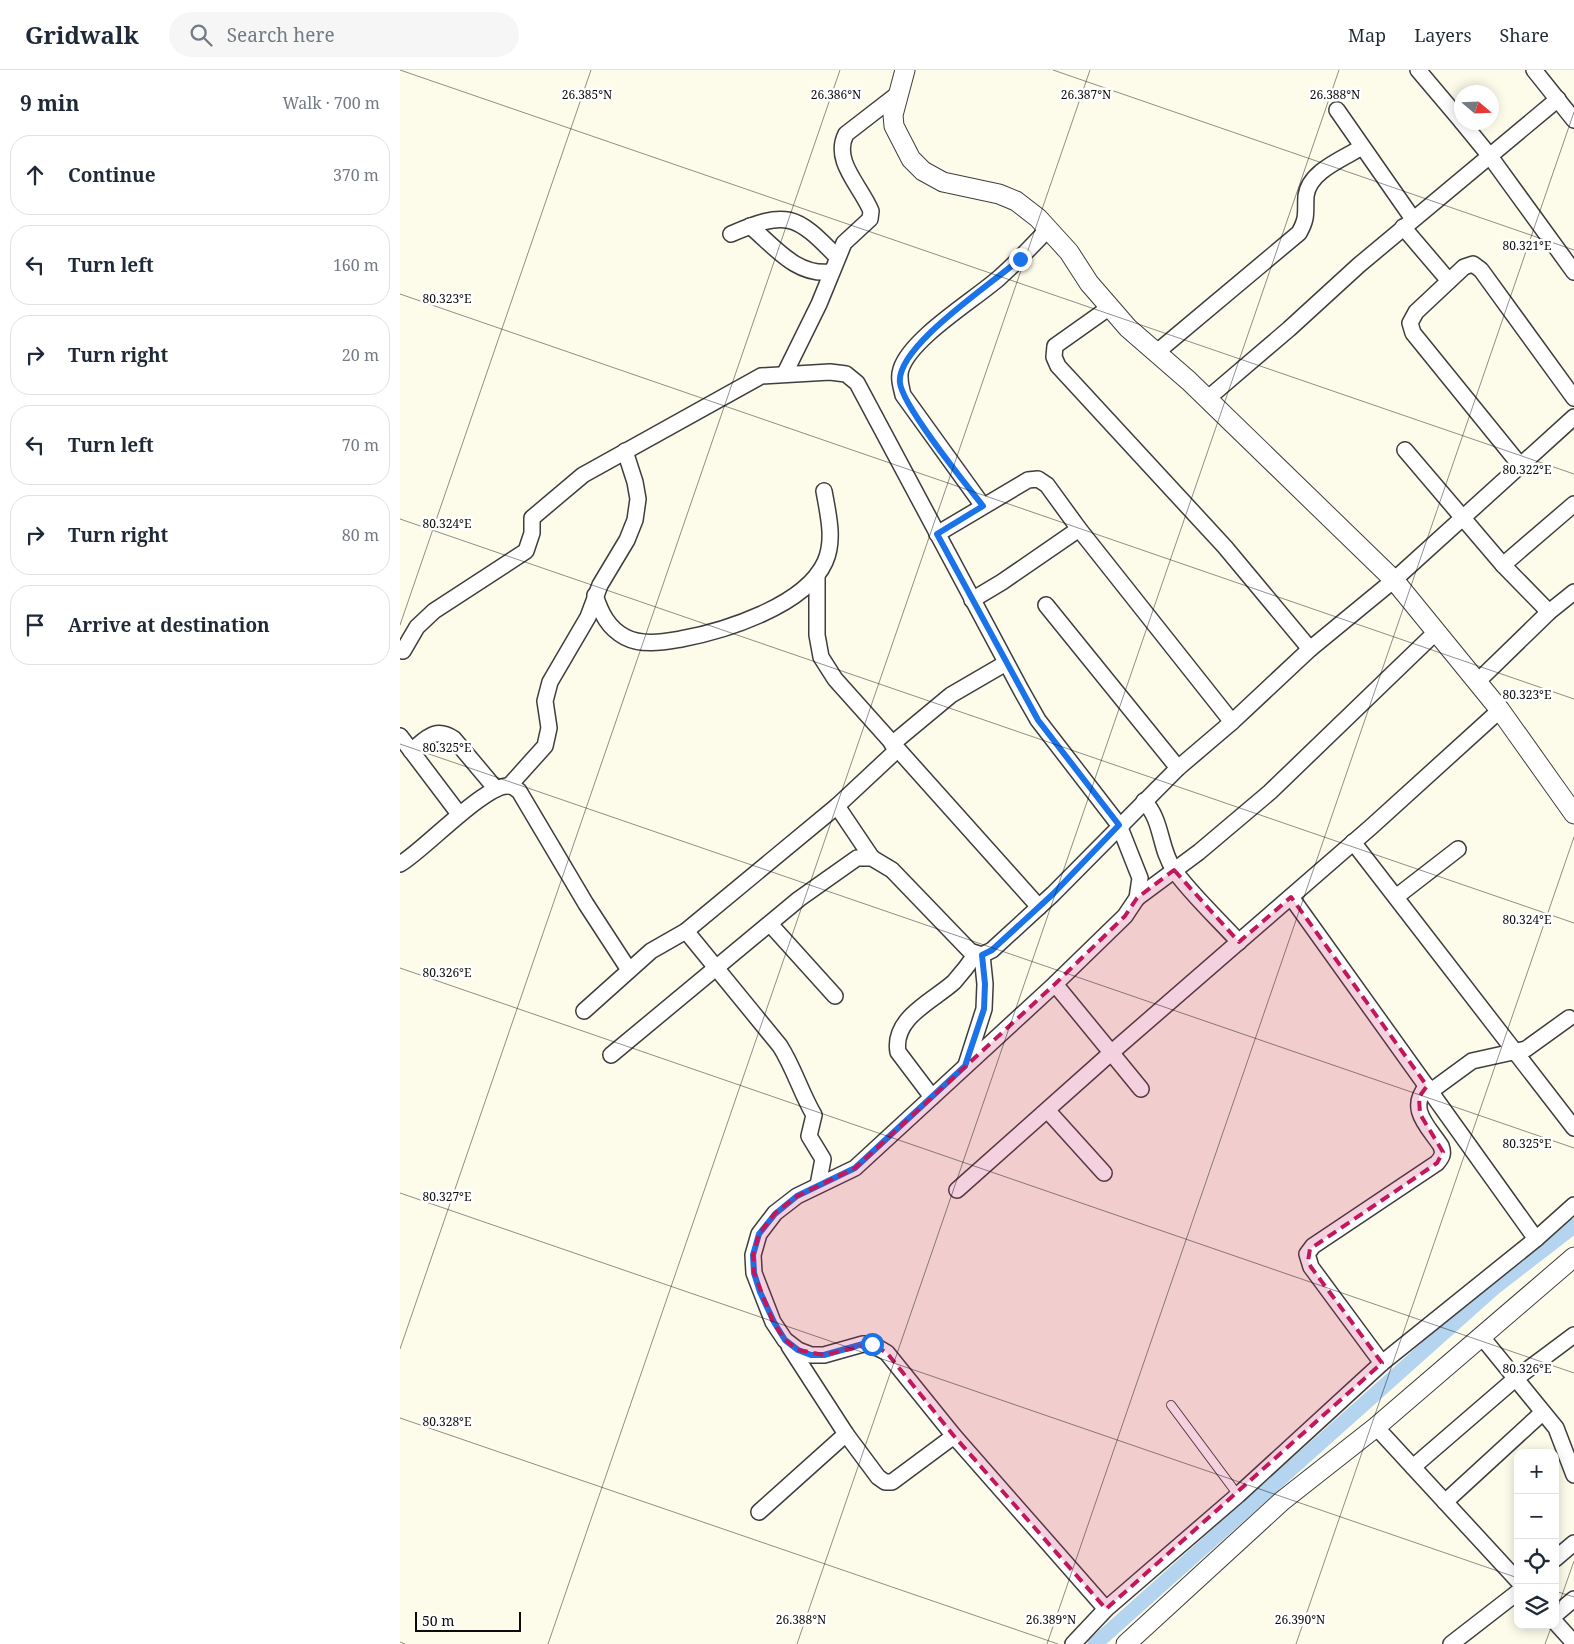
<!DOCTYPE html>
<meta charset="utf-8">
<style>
body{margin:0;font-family:"Noto Serif",serif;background:#f6f6f7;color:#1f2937}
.controls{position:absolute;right:15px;bottom:15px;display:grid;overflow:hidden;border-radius:10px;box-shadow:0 2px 12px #0003}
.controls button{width:45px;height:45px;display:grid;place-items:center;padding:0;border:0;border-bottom:1px solid #e0e1e3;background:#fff;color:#1f2937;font:25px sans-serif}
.compass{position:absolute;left:1054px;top:15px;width:45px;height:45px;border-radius:50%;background:#fff;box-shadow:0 2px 12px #0003;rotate:109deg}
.scale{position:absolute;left:15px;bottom:12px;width:106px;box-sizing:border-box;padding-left:5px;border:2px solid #0b0b0b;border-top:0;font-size:14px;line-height:18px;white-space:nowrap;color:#0b0b0b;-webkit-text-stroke:4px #fff;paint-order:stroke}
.stop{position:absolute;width:15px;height:15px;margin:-11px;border:4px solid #1a73e8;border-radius:50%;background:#fff}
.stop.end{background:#1a73e8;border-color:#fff;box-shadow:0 1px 5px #0008}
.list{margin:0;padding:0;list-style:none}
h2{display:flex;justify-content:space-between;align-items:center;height:65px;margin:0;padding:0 20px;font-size:21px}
h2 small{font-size:16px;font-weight:400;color:#747a83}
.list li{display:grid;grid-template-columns:32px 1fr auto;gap:15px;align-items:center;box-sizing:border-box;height:80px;margin:0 10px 10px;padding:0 10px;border:1px solid #e0e1e3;border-radius:20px}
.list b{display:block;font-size:19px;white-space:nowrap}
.list em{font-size:16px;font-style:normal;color:#747a83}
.icon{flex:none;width:28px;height:28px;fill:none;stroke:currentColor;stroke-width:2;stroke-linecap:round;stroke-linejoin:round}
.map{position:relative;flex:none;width:1174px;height:1574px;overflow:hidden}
header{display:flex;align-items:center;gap:30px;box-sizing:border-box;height:70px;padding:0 25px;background:#fff;border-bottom:1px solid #e0e1e3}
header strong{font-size:24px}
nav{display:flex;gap:28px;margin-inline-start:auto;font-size:18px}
.search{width:350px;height:45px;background:#f6f6f7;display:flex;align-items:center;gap:12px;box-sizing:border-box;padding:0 18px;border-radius:28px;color:#747a83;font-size:19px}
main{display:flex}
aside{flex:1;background:#fff}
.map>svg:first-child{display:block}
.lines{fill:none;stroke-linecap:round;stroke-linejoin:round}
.canal{stroke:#b4d4ef;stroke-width:15}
.service-casing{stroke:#3e3e3e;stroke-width:10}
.minor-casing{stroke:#3e3e3e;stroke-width:18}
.tertiary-casing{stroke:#3e3e3e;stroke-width:21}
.service{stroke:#fff;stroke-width:8}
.minor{stroke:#fff;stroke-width:15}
.tertiary{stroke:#fff;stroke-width:19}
.route{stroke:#1a73e8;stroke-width:6}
.marked{fill:#c2185b;fill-opacity:0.2;stroke:#c2185b;stroke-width:4;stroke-dasharray:10 6;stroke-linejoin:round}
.ticks{fill:none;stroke:#0b0b0b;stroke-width:1;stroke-opacity:0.45}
.ticks-label{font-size:12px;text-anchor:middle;fill:#0b0b0b;stroke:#fff;stroke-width:5;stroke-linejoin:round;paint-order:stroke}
</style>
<header>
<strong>Gridwalk</strong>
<div class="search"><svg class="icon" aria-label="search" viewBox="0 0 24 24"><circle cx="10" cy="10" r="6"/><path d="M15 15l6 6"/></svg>Search here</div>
<nav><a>Map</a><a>Layers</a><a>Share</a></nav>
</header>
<main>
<aside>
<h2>9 min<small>Walk · 700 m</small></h2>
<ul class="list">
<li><svg class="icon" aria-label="ahead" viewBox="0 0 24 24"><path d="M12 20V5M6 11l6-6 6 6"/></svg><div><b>Continue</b></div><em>370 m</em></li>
<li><svg class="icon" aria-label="left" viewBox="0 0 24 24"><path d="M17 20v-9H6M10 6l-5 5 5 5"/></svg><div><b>Turn left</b></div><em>160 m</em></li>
<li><svg class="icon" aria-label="right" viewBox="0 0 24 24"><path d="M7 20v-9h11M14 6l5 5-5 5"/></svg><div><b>Turn right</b></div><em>20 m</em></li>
<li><svg class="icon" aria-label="left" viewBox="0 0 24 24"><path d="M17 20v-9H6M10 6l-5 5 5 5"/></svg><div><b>Turn left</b></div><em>70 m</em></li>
<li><svg class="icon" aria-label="right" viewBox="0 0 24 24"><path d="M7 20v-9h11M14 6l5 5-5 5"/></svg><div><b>Turn right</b></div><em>80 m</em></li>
<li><svg class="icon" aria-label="arrive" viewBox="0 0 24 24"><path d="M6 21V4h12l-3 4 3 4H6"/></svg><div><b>Arrive at destination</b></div></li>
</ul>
</aside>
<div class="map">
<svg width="1174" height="1574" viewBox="0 0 1174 1574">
<rect width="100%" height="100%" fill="#fdfbea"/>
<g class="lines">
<polyline class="canal" points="695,1574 1095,1217 1174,1156"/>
<defs>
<polyline id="service" points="771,1335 838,1425"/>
<g id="minor">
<polyline points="1018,0 1062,52"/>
<polyline points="1134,0 1174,50"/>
<polyline points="937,40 1013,149"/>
<polyline points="1062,52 1089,85 1174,202"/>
<path d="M350 156C375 177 396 206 431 202"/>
<polyline points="1003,157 1049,211"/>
<path d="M331 164C386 140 396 144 437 187"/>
<polyline points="710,237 655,276 654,287 658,296 825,477 910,579"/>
<path d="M757 282 899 163C908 147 905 143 906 126 909 101 943 89 962 77"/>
<path d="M385 303 419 234 444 173 470 149 471 141C461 116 432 91 446 64L499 23"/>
<polyline points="807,329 889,259 959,195 1158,29"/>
<polyline points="1005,380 1103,495 1149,542"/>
<polyline points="1120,395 1013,263 1010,253 1016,242 1064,197 1073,194 1081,200 1174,328"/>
<path d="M583 436 503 325C501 316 498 308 501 299 511 268 574 230 599 208 616 193 632 176 648 159"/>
<polyline points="537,464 628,410 638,409 647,415 679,459 832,652"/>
<polyline points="1103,495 1174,434"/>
<polyline points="417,505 417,565 421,587 435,609 639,837"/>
<path d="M195 525C201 543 208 558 225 567 242 576 263 572 281 569 324 561 405 536 425 492 435 470 428 444 424 421"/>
<polyline points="572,530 602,512 679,459"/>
<polyline points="646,535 778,698"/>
<polyline points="3,581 17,557 34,541 126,481 132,463 132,448 183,405 361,306 430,302 446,304 457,313 621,620 638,650 719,755 740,808 737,828 725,846 655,914 455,1098 397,1126 375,1143 359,1164 353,1185 354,1203 373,1252 385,1270 398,1280 411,1285 424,1285 463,1274 472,1274 487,1283 554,1366 706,1539"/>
<polyline points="1077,612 1149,542 1174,522"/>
<polyline points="0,666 59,744"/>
<polyline points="492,674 551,625 606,593"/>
<path d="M11 681C26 669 35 656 54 669L96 719"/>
<polyline points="109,716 145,676 149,658 145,631 150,612 188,547 200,515 227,470 235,450 238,429 235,412 225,381"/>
<path d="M744 731C763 751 759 778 774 800 790 823 820 851 839 872"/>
<polyline points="437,736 472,788"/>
<polyline points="953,772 1174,1058"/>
<path d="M0 794C23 781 86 713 109 716 113 716 116 719 119 721L186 834 229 900"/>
<polyline points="891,827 1136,1169"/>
<polyline points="996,827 1058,779"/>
<polyline points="737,828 799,782 870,722 1036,562"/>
<polyline points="370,854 435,926"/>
<path d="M286 861 380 976C394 998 401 1023 414 1045L409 1066 423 1089 418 1115"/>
<polyline points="655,914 741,1019"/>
<polyline points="184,941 251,881 286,861 437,736 497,680"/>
<polyline points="211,985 399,829 457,788 472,788 492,800 570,881 582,885 592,880 653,824 778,698 832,652 910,579 994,510 1174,347"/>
<polyline points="566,995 584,939 585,914 582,885"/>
<polyline points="1031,1021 1072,991 1126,979 1169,948"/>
<path d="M532 1027 498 982C492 948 533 931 554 912 562 903 569 894 576 884"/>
<polyline points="648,1041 704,1103"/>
<polyline points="557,1120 712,982 971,757 1100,640"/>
<polyline points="1081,1266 1156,1358 1174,1405"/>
<polyline points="389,1276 446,1364 478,1407 485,1412 492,1412 554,1366"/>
<path d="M982 1293 911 1197 907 1184 913 1176 1037 1093C1042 1087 1044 1084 1041 1076 1028 1056 1007 1039 1027 1016"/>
<polyline points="976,1357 1118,1511"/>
<polyline points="1013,1397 1115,1309 1174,1265"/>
<polyline points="1045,1432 1142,1343"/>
<polyline points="359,1442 446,1364"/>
<polyline points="1155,1489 1174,1473"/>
<polyline points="1155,1545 1174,1529"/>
<polyline points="1155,1552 1174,1573"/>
<polyline points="673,1574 706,1539 838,1425 982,1293 1136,1169 1174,1135"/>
<polyline points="1051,1574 1118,1522"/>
</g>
<g id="tertiary">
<polyline points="505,0 493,45 494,56 511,89 523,101 543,112 599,124 616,131 638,148 669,182 689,213 728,258 789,311 994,510 1100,640 1174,744"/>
<polyline points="726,1574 882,1431 976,1357 1174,1187"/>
</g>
</defs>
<use href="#service" class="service-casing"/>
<use href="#minor" class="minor-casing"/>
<use href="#tertiary" class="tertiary-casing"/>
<use href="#service" class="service"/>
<use href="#minor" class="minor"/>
<use href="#tertiary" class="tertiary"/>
</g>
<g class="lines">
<path class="route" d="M472 1274H463L424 1285H411L398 1280 385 1270 374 1252 360 1222 354 1203 353 1185 359 1164 375 1144 397 1126 455 1098 565 996 584 939 585 914 582 885 592 880 653 824 719 755 638 650 537 464 583 436C565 413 503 337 500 313 495 277 593 213 620 189"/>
</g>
<path class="marked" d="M774 800 839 872 891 827 1027 1016 1019 1027 1020 1044 1043 1082 1037 1093 910 1179 908 1191 911 1197 982 1293 706 1539 554 1366 487 1283 472 1274 424 1285 398 1280 385 1270 373 1252 354 1203 353 1185 359 1164 375 1143 397 1126 455 1098 655 914 725 846 737 828Z"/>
<path class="ticks" d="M0 0 1174 404M653 0 1174 180M0 224 1174 629M0 449 1174 853M0 555 191 0M0 674 1174 1078M0 898 1174 1303M0 1123 1118 1508M0 1279 440 0M0 1348 658 1574M1155 1521 1174 1527M1155 1545 1174 1491M0 1572 5 1574M148 1574 690 0M397 1574 939 0M647 1574 1174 42M896 1574 1174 767M1145 1574 1152 1555"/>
<g class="ticks-label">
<text x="187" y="29">26.385°N</text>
<text x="436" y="29">26.386°N</text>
<text x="686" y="29">26.387°N</text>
<text x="935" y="29">26.388°N</text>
<text x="1127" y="180">80.321°E</text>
<text x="47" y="233">80.323°E</text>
<text x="1127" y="404">80.322°E</text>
<text x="47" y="458">80.324°E</text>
<text x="1127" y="629">80.323°E</text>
<text x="47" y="682">80.325°E</text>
<text x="1127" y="854">80.324°E</text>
<text x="47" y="907">80.326°E</text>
<text x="1127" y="1078">80.325°E</text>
<text x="47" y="1131">80.327°E</text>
<text x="1127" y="1303">80.326°E</text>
<text x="47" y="1356">80.328°E</text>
<text x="401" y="1554">26.388°N</text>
<text x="651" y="1554">26.389°N</text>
<text x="900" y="1554">26.390°N</text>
</g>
</svg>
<div class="controls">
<button>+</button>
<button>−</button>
<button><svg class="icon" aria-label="locate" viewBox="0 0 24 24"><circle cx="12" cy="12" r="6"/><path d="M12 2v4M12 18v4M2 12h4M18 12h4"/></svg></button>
<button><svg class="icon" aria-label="layers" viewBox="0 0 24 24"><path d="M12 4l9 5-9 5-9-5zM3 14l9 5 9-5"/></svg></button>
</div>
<svg class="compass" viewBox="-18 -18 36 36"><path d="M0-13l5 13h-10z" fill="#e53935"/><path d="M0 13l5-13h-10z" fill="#747a83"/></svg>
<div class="scale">50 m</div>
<div class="stop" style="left:472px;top:1274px"></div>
<div class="stop end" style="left:620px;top:189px"></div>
</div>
</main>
